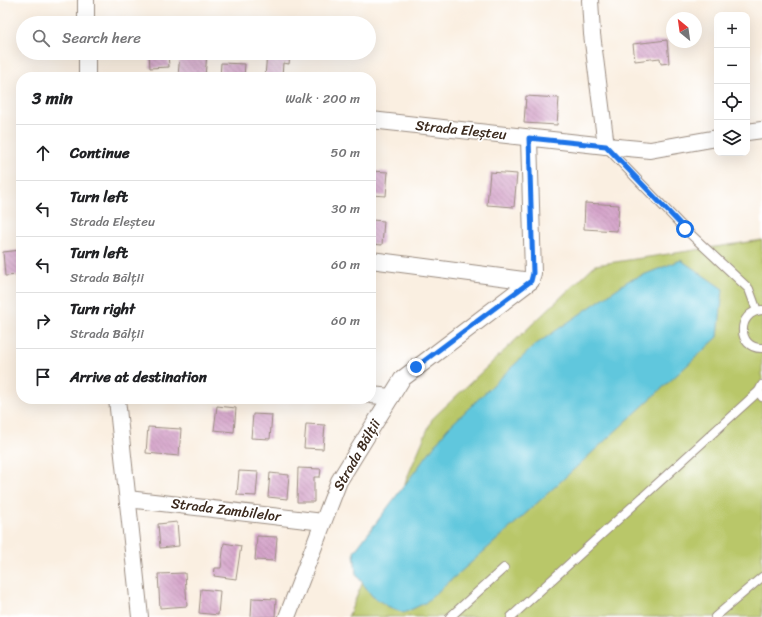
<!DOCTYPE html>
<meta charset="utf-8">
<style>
body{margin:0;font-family:Sriracha,sans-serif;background:#f6f6f6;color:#202124}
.controls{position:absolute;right:12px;top:12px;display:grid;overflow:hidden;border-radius:8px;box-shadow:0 4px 16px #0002}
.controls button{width:36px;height:36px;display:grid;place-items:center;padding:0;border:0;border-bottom:1px solid #e0e0e0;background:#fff;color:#202124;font:20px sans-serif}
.compass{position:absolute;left:666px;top:12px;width:36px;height:36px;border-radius:50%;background:#fff;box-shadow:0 4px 16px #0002;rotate:331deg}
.stop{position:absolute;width:12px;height:12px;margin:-9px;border:3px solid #1a73e8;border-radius:50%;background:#fff}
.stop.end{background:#1a73e8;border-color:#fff;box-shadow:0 1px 4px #0008}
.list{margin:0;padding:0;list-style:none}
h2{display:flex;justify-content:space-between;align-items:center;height:52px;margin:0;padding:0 16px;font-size:17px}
h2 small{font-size:13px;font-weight:400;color:#757577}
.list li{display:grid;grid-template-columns:26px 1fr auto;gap:12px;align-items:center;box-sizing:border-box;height:56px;padding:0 16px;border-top:1px solid #e0e0e0}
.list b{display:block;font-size:15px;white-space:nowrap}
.list p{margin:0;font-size:13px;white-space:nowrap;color:#757577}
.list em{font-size:13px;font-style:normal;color:#757577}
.icon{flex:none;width:22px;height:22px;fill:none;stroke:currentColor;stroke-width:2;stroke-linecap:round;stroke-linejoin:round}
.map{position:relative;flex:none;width:762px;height:617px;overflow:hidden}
.search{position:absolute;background:#fff;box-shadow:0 4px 16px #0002;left:16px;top:16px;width:360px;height:44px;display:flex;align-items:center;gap:10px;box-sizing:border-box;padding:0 14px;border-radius:22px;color:#757577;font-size:15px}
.panel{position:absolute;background:#fff;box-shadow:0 4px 16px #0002;left:16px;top:72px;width:360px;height:332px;border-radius:16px}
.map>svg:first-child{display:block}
.grass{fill:#b9c769;stroke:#7a7844}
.water{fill:#60c7dd;stroke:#4e787e}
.building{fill:url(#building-back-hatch)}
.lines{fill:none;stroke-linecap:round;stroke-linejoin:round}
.lane-casing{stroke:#9a8c80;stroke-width:10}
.street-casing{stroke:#9a8c80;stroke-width:18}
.lane{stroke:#fff;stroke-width:8}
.street{stroke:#fff;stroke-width:16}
.route{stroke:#1a73e8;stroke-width:5}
.labels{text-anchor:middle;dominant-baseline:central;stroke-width:3.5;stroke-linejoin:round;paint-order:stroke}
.street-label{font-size:14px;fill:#3b2a1e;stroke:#fff}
</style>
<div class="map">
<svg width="762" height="617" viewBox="0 0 762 617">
<defs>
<pattern id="building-back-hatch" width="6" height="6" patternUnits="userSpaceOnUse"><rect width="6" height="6" fill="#d5a4ca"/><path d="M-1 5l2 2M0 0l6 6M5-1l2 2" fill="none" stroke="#ae86a3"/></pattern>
</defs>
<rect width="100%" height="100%" fill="#fff"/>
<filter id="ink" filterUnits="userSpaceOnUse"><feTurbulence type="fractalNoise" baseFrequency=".025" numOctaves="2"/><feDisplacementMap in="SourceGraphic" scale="8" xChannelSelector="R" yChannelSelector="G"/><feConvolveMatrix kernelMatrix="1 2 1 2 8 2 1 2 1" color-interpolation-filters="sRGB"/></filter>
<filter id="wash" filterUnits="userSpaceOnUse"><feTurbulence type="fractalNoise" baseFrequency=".012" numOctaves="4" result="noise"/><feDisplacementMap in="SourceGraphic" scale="16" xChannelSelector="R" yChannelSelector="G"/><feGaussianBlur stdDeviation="0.9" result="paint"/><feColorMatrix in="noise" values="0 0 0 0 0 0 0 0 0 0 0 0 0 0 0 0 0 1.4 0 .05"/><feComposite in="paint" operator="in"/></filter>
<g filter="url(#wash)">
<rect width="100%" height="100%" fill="#faefe1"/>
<polygon class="grass" points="762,240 762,617 348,617 432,419 595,265"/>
<polygon class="water" points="681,260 723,289 718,337 498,539 425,603 404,613 387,606 372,596 356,574 354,552 447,429 535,345 628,281"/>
<g id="blocks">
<g class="building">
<polygon points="667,40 669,63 661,64 660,58 635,61 633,44"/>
<polygon points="149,53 168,53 169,67 150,68"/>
<polygon points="180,53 207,53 205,77 178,77"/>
<polygon points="267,53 290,55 289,64 283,63 282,77 265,77"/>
<polygon points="221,63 245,64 244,77 220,77"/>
<polygon points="526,96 559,98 557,125 524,123"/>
<polygon points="371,171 388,172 386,196 371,195"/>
<polygon points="490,172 517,174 514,207 487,205"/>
<polygon points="585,203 619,205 617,231 584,229"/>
<polygon points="371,220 384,221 382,245 371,244"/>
<polygon points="21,250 21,275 5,276 3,252"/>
<polygon points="217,406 236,408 234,432 214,430"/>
<polygon points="253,414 272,415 270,439 251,438"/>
<polygon points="306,424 325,425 323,449 304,448"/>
<polygon points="148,427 181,429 179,456 146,453"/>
<polygon points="298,468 321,469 320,477 314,477 314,502 297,502"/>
<polygon points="239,471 258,472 256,496 237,495"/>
<polygon points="270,473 289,475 287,499 268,497"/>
<polygon points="177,522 179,546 160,548 158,524"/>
<polygon points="257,536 277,537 275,561 255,560"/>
<polygon points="224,543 241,546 236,579 214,576 215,568 221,568"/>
<polygon points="185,573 187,606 160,608 158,574"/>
<polygon points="201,589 220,591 218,615 199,613"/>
<polygon points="252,598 276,599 275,617 251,617"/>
</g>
</g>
</g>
<g filter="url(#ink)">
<use href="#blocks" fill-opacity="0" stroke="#9a8c80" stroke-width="1"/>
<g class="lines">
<defs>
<g id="lane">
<polyline points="607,148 685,229 749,289 757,311"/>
<path d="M762 310C736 312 737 349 762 348"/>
<polyline points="762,385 759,391 762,397"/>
<polyline points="450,617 504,568"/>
<polyline points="511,617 759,391"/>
<polyline points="715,617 762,577"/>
</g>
<g id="street">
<polyline points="86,0 86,23"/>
<polyline points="590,0 592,34 606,146"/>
<polyline points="87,53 87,77"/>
<polyline points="371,120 606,146 650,150 717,138"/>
<polyline points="747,132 762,130"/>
<polyline points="371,260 531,281"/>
<polyline points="371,395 391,397"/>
<polyline points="117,399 140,617"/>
<polyline points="128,499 323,522"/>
<polyline points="287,617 339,481 402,379 531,281 533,273 529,138"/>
</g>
</defs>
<use href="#lane" class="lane-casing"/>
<use href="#street" class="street-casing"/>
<use href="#lane" class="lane"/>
<use href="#street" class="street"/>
</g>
</g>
<g class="lines" filter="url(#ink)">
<polyline class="route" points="416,367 531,281 533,273 529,138 606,146 685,229"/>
</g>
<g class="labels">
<g class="street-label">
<text transform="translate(461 130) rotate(6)">Strada Eleșteu</text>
<text transform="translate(357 455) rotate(-60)">Strada Bălții</text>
<text transform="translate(226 510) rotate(7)">Strada Zambilelor</text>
</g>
</g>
</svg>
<div class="controls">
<button>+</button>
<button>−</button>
<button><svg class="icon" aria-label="locate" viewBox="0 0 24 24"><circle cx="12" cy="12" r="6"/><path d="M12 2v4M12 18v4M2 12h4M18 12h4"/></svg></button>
<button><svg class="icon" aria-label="layers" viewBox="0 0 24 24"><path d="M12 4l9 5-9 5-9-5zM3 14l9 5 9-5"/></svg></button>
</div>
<svg class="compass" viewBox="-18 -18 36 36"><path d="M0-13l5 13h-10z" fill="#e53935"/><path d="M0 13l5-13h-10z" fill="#757577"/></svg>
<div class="stop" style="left:685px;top:229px"></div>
<div class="stop end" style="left:416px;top:367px"></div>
<div class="search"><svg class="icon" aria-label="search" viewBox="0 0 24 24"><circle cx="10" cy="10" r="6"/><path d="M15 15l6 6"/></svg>Search here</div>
<section class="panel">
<h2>3 min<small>Walk · 200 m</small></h2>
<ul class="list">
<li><svg class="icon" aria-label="ahead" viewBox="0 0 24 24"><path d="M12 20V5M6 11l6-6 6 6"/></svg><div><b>Continue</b></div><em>50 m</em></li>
<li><svg class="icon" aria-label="left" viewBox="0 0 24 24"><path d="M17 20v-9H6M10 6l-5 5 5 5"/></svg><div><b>Turn left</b><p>Strada Eleșteu</p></div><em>30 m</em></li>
<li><svg class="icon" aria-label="left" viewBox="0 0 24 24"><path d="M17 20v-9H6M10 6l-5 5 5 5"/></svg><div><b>Turn left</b><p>Strada Bălții</p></div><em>60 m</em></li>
<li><svg class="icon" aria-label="right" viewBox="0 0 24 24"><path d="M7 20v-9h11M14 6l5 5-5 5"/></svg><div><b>Turn right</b><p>Strada Bălții</p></div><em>60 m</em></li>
<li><svg class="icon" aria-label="arrive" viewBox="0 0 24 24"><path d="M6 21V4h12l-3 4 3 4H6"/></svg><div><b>Arrive at destination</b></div></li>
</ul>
</section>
</div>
